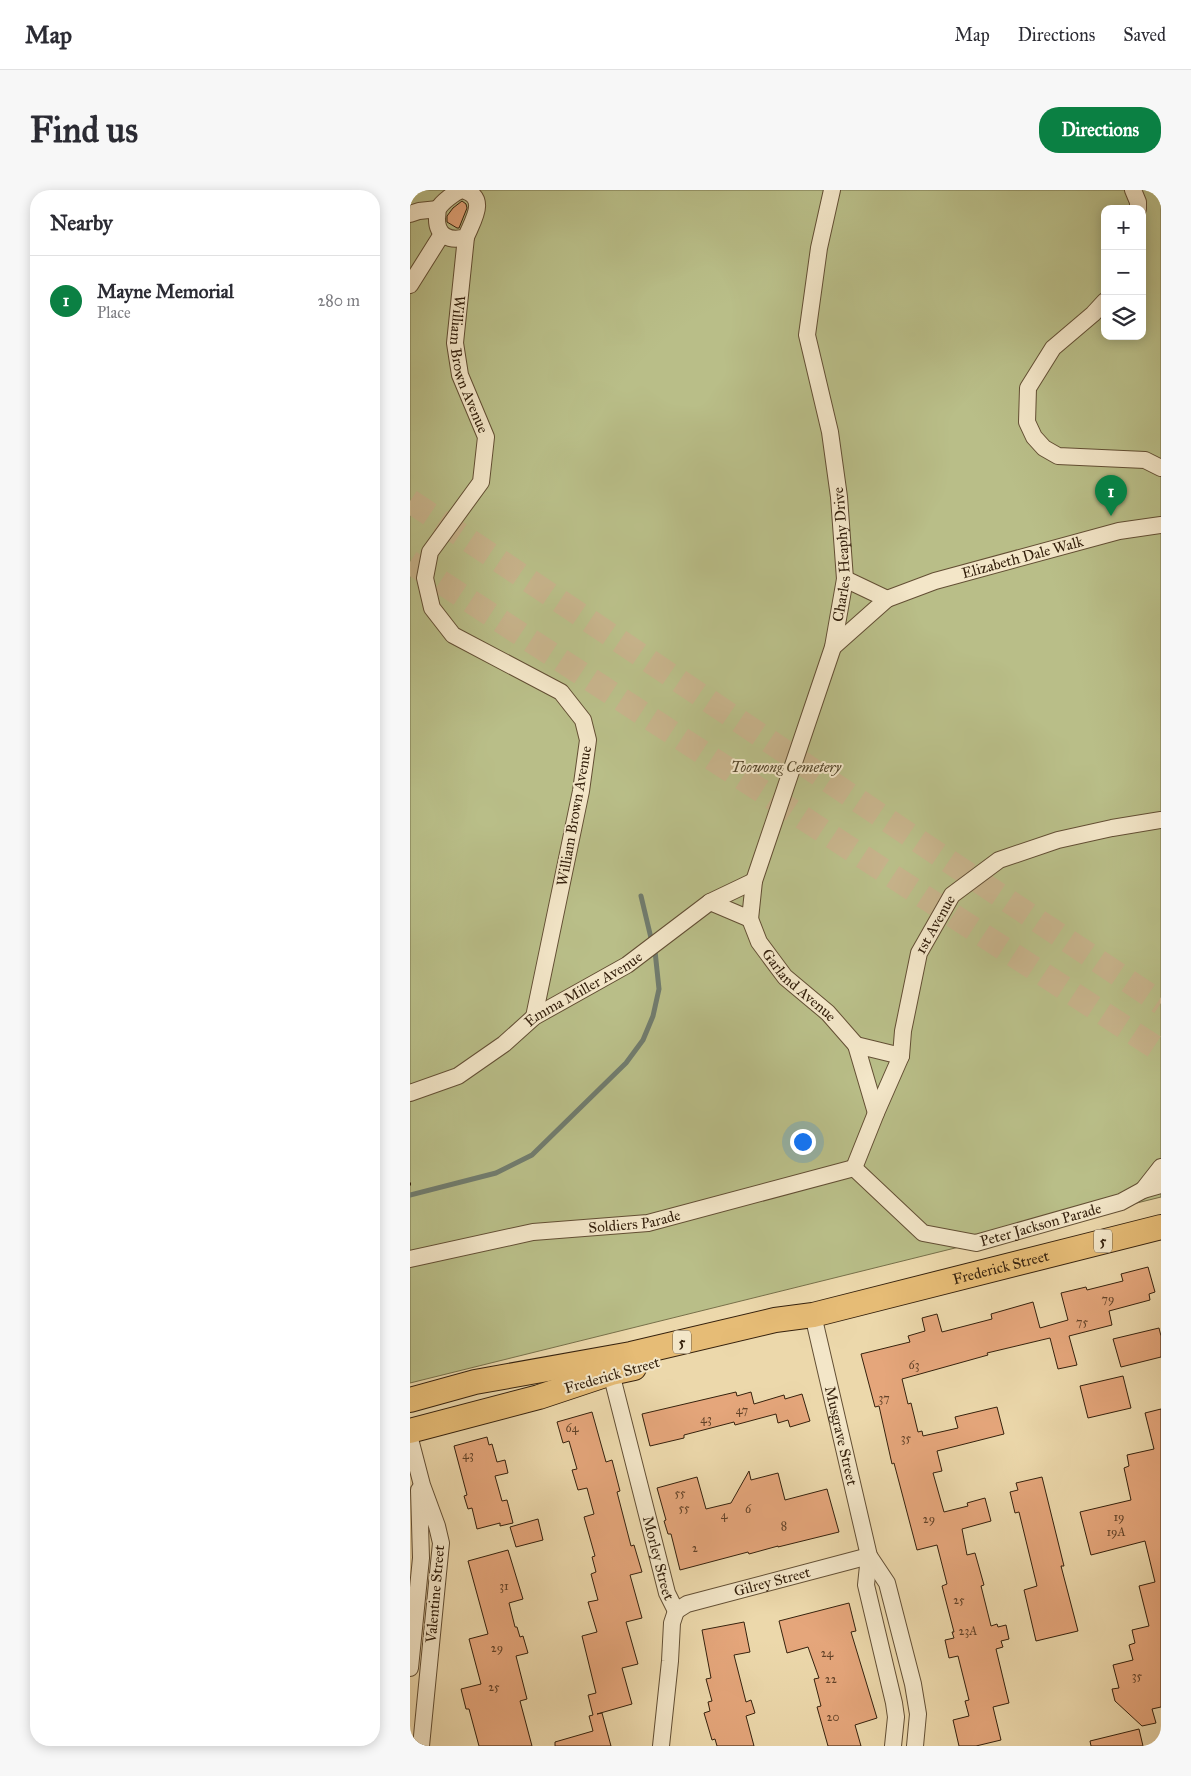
<!DOCTYPE html>
<meta charset="utf-8">
<style>
body{margin:0;font-family:"IM FELL Great Primer",serif;background:#f7f7f7;color:#2b2b33}
.controls{position:absolute;right:15px;top:15px;display:grid;overflow:hidden;border-radius:10px;box-shadow:0 2px 12px #0003}
.controls button{width:45px;height:45px;display:grid;place-items:center;padding:0;border:0;border-bottom:1px solid #e1e1e2;background:#fff;color:#2b2b33;font:25px sans-serif}
.you{position:absolute;left:392px;top:951px;width:18px;height:18px;margin:-12px;border:4px solid #fff;border-radius:50%;background:#1a73e8;box-shadow:0 0 0 8px #1a73e833}
.badge{display:grid;place-items:center;width:32px;height:32px;border-radius:50%;background:#0b8043;color:#fff;font-size:16px;font-weight:700}
.pin{position:absolute;translate:-50% -41px;filter:drop-shadow(0 1px 2px #0008)}
.pin::after{content:'';position:absolute;top:26px;width:18px;height:15px;background:inherit;clip-path:polygon(0 0,100% 0,50% 100%)}
.list{margin:0;padding:0;list-style:none}
h2{display:flex;justify-content:space-between;align-items:center;height:65px;margin:0;padding:0 20px;font-size:21px}
h2 small{font-size:16px;font-weight:400;color:#7c7c81}
.list li{display:grid;grid-template-columns:32px 1fr auto;gap:15px;align-items:center;box-sizing:border-box;height:90px;padding:0 20px;border-top:1px solid #e1e1e2}
.list b{display:block;font-size:19px;white-space:nowrap}
.list p{margin:0;font-size:16px;white-space:nowrap;color:#7c7c81}
.list em{font-size:16px;font-style:normal;color:#7c7c81}
.icon{flex:none;width:28px;height:28px;fill:none;stroke:currentColor;stroke-width:2;stroke-linecap:round;stroke-linejoin:round}
.map{position:relative;flex:none;width:751px;height:1556px;overflow:hidden;border-radius:20px}
header{display:flex;align-items:center;gap:30px;box-sizing:border-box;height:70px;padding:0 25px;background:#fff;border-bottom:1px solid #e1e1e2}
header strong{font-size:24px}
nav{display:flex;gap:28px;margin-inline-start:auto;font-size:18px}
.intro{display:flex;align-items:center;justify-content:space-between;box-sizing:border-box;height:120px;padding:0 30px}
h1{margin:0;font-size:35px}
.button{padding:12px 22px;border-radius:20px;background:#0b8043;color:#fff;font-size:18px;font-weight:700}
main{display:flex;gap:30px;padding:0 30px}
aside{flex:1;background:#fff;border-radius:20px;box-shadow:0 2px 12px #0003}
.map>svg:first-child{display:block}
.green{fill:#b9be88;stroke:#77704a;fill-rule:evenodd}
.lines{fill:none;stroke-linecap:round;stroke-linejoin:round}
.stream{stroke:#717c6e;stroke-width:5}
.building{fill:#e5a67b;stroke:#35210d}
.highway-tunnel{stroke:#c7b38b;stroke-width:24;stroke-dasharray:24 12;stroke-linecap:butt}
.minor-casing{stroke:#634f34;stroke-width:18}
.highway-casing{stroke:#35210d;stroke-width:26}
.path{stroke:#35210d;stroke-width:3;stroke-dasharray:1 2.5;stroke-linecap:butt}
.minor{stroke:#f3e6c8;stroke-width:16}
.highway{stroke:#e6bc76;stroke-width:24}
.labels{text-anchor:middle;dominant-baseline:central;stroke-width:4;stroke-linejoin:round;paint-order:stroke}
.number-label{font-size:12px;fill:#614228}
.shield{fill:#f3e6c8;stroke:#6e5c45;stroke-width:1}
.shield-label{font-size:14px;font-weight:bold;fill:#35210d}
.street-label{font-size:15px;fill:#35210d;stroke:#f3e6c8}
.park-label{font-size:15px;font-style:italic;fill:#56482c;stroke:#f3e6c8}
</style>
<header>
<strong>Map</strong>
<nav><a>Map</a><a>Directions</a><a>Saved</a></nav>
</header>
<div class="intro"><h1>Find us</h1><a class="button">Directions</a></div>
<main>
<aside>
<h2>Nearby<small></small></h2>
<ul class="list">
<li><span class="badge">1</span><div><b>Mayne Memorial</b><p>Place</p></div><em>280 m</em></li>
</ul>
</aside>
<div class="map">
<svg width="751" height="1556" viewBox="0 0 751 1556">
<rect width="100%" height="100%" fill="#ecd8ab"/>
<filter id="stains"><feTurbulence type="fractalNoise" baseFrequency=".004" numOctaves="4"/><feColorMatrix values="0 0 0 0 .2 0 0 0 0 .09 0 0 0 0 .02 0 0 0 .5 -.17"/></filter>
<radialGradient id="worn" r=".72"><stop offset=".6" stop-color="#630" stop-opacity="0"/><stop offset="1" stop-color="#630" stop-opacity=".3"/></radialGradient>
<path class="green" d="M0 0H751V1007L0 1193ZM695 19H732V146H695Z"/>
<g class="lines">
<g class="stream">
<polyline points="231,706 241,748"/>
<polyline points="0,1005 86,983 122,965 216,873 233,850 243,826 249,799 245,761"/>
</g>
</g>
<g class="building">
<polygon points="52,11 56,14 57,18 49,38 47,38 37,32 37,26 43,18"/>
<polygon points="738,1077 745,1102 739,1104 740,1110 699,1121 702,1135 659,1146 667,1175 648,1179 640,1148 577,1163 578,1165 492,1189 498,1214 501,1213 508,1242 512,1241 513,1246 548,1238 545,1227 587,1217 594,1244 527,1261 532,1281 523,1283 534,1322 558,1316 557,1313 575,1308 581,1331 552,1339 557,1365 565,1363 574,1395 571,1396 581,1436 587,1434 588,1437 596,1435 599,1449 591,1451 593,1457 586,1459 599,1513 583,1517 591,1550 566,1556 549,1556 543,1530 559,1526 555,1511 559,1510 548,1466 539,1468 535,1450 544,1448 542,1442 544,1442 532,1396 537,1394 527,1355 507,1360 484,1273 482,1274 469,1216 465,1217 451,1164 500,1152 498,1146 515,1141 512,1128 527,1124 532,1142 582,1129 581,1124 623,1112 630,1138 658,1130 651,1103 676,1097 677,1100 713,1091 711,1084"/>
<polygon points="749,1138 751,1146 751,1167 711,1177 703,1149"/>
<polygon points="713,1186 721,1218 678,1228 670,1196"/>
<polygon points="326,1202 327,1206 341,1202 344,1214 374,1205 375,1209 392,1204 400,1231 380,1237 378,1230 368,1233 366,1224 325,1235 324,1232 274,1245 274,1248 240,1256 232,1224"/>
<polygon points="751,1219 751,1517 742,1519 746,1533 732,1536 705,1511 702,1499 709,1498 703,1475 723,1470 719,1455 725,1453 722,1440 739,1436 729,1396 745,1392 735,1351 681,1365 670,1322 721,1310 714,1278 719,1276 717,1265 744,1259 735,1223"/>
<polygon points="182,1222 196,1272 202,1270 210,1301 207,1302 221,1356 224,1355 232,1382 220,1385 232,1428 216,1432 228,1474 212,1478 222,1514 187,1524 192,1523 201,1556 145,1556 145,1552 183,1541 179,1526 183,1525 178,1505 186,1503 172,1446 187,1442 178,1412 188,1410 181,1384 186,1382 182,1367 185,1366 174,1327 184,1324 177,1298 168,1300 162,1280 167,1279 159,1251 153,1253 147,1232"/>
<polygon points="77,1247 79,1255 82,1254 87,1272 95,1270 98,1283 85,1286 92,1311 97,1310 103,1333 90,1336 90,1333 67,1339 62,1318 58,1319 54,1306 57,1305 44,1256"/>
<polygon points="339,1281 341,1290 368,1283 375,1310 417,1299 429,1342 368,1357 368,1356 339,1364 338,1362 270,1380 261,1344 258,1344 254,1331 256,1330 247,1298 287,1287 296,1319 321,1313"/>
<polygon points="632,1287 654,1376 651,1376 668,1441 626,1451 614,1400 627,1396 609,1322 605,1323 600,1302 608,1300 606,1293"/>
<polygon points="128,1329 133,1350 106,1357 100,1337"/>
<polygon points="98,1360 113,1409 99,1413 105,1437 107,1437 110,1447 113,1446 118,1463 106,1466 117,1509 110,1511 122,1556 69,1556 59,1519 56,1519 51,1499 71,1494 59,1449 78,1444 58,1371"/>
<polygon points="439,1413 446,1441 441,1442 467,1528 445,1535 451,1556 418,1556 407,1517 411,1516 404,1489 409,1488 398,1457 377,1463 369,1431"/>
<polygon points="334,1432 340,1462 324,1465 336,1512 341,1510 345,1523 336,1526 344,1556 307,1556 305,1549 302,1550 294,1523 300,1521 298,1512 302,1511 296,1489 301,1488 292,1440"/>
<polygon points="729,1539 733,1556 681,1556 680,1551"/>
</g>
<g class="lines">
<g class="highway-tunnel">
<polyline points="0,311 751,813"/>
<polyline points="0,372 751,861"/>
</g>
<defs>
<g id="minor">
<path d="M52 0C79 7 63 30 56 47 40 52 26 46 27 27 28 25 27 22 28 19 32 12 45 2 52 0Z"/>
<polyline points="723,0 728,12 728,19"/>
<polyline points="0,24 9,21 28,19"/>
<path id="s1" d="M56 47 45 153 50 185 76 247 71 292 20 362 15 388 22 418 43 445 151 502 173 530 178 550 171 601 124 827"/>
<polyline points="0,95 32,44"/>
<polyline points="695,111 683,124 643,158 618,198 617,232 624,247 634,258 648,266 735,270 751,278"/>
<path id="s2" d="M477 409 525 391 709 341 751 335"/>
<polyline points="423,457 477,409 435,389"/>
<path id="s3" d="M300 712 340 729 344 691 423 457 435 389 429 307 420 242 397 145 409 58 422 0"/>
<path id="s4" d="M340 729 349 752 375 787 418 823 446 855"/>
<path id="s5" d="M0 903 48 886 94 854 124 827 217 775 300 712 344 691"/>
<polyline points="466,923 446,855 491,866"/>
<path id="s6" d="M444 978 466 923 491 866 493 841 509 763 542 705 589 670 648 650 702 638 751 630"/>
<path id="s7" d="M444 978 513 1043 566 1053 711 1012 733 1000 751 995"/>
<polyline points="733,1000 751,977"/>
<path id="s8" d="M0 1069 123 1042 238 1033 444 978"/>
<path id="s9" d="M403 1125 459 1366 477 1393 503 1494 508 1524 505 1556"/>
<path id="s10" d="M201 1183 257 1403 266 1421"/>
<polyline points="0,1249 12,1295 27,1336 31,1353 11,1556"/>
<polyline points="459,1366 456,1395 484,1513 486,1527 483,1556"/>
<path id="s11" d="M266 1421 277 1414 459 1366"/>
<polyline points="0,1478 11,1368 9,1300"/>
<polyline points="251,1556 260,1471 262,1433 266,1421"/>
</g>
<g id="highway">
<path id="s12" d="M0 1210 65 1192 221 1164 365 1130 403 1125 751 1037"/>
<polyline points="0,1241 129,1207 201,1183 224,1178"/>
</g>
</defs>
<use href="#minor" class="minor-casing"/>
<use href="#highway" class="highway-casing"/>
<polyline class="path" points="0,994 2,994"/>
<use href="#minor" class="minor"/>
<use href="#highway" class="highway"/>
</g>
<g class="labels">
<g class="number-label">
<text x="698" y="1109">79</text>
<text x="672" y="1132">75</text>
<text x="504" y="1175">63</text>
<text x="474" y="1208">37</text>
<text x="332" y="1220">47</text>
<text x="296" y="1229">43</text>
<text x="162" y="1238">64</text>
<text x="496" y="1248">35</text>
<text x="58" y="1265">43</text>
<text x="270" y="1303">55</text>
<text x="274" y="1318">55</text>
<text x="338" y="1319">6</text>
<text x="314" y="1325">4</text>
<text x="709" y="1327">19</text>
<text x="519" y="1329">29</text>
<text x="374" y="1336">8</text>
<text x="706" y="1342">19A</text>
<text x="285" y="1358">2</text>
<text x="94" y="1396">31</text>
<text x="549" y="1410">25</text>
<text x="558" y="1441">23A</text>
<text x="87" y="1458">29</text>
<text x="417" y="1463">24</text>
<text x="727" y="1486">35</text>
<text x="421" y="1489">22</text>
<text x="84" y="1497">25</text>
<text x="423" y="1527">20</text>
</g>
<g class="shield">
<rect x="684" y="1039.5" width="18" height="23" rx="4"/>
<rect x="263" y="1140.5" width="18" height="23" rx="4"/>
</g>
<g class="shield-label">
<text x="693" y="1051">5</text>
<text x="272" y="1152">5</text>
</g>
<g class="street-label">
<text stroke="none"><textPath href="#s1" startOffset="130">William Brown Avenue</textPath></text>
<text stroke="none"><textPath href="#s3" startOffset="422">Charles Heaphy Drive</textPath></text>
<text stroke="none"><textPath href="#s2" startOffset="142">Elizabeth Dale Walk</textPath></text>
<text transform="translate(164 626) rotate(-80)">William Brown Avenue</text>
<text stroke="none"><textPath href="#s6" startOffset="259">1st Avenue</textPath></text>
<text stroke="none"><textPath href="#s4" startOffset="84">Garland Avenue</textPath></text>
<text stroke="none"><textPath href="#s5" startOffset="204">Emma Miller Avenue</textPath></text>
<text stroke="none"><textPath href="#s8" startOffset="228">Soldiers Parade</textPath></text>
<text stroke="none"><textPath href="#s7" startOffset="216">Peter Jackson Parade</textPath></text>
<text stroke="none"><textPath href="#s12" startOffset="606">Frederick Street</textPath></text>
<text transform="translate(202 1185) rotate(-16)">Frederick Street</text>
<text stroke="none"><textPath href="#s9" startOffset="124">Musgrave Street</textPath></text>
<text stroke="none"><textPath href="#s10" startOffset="191">Morley Street</textPath></text>
<text stroke="none"><textPath href="#s11" startOffset="101">Gilrey Street</textPath></text>
<text transform="translate(25 1404) rotate(-85)">Valentine Street</text>
</g>
<g class="park-label">
<text x="376" y="577">Toowong Cemetery</text>
</g>
</g>
<rect width="100%" height="100%" filter="url(#stains)"/>
<rect width="100%" height="100%" fill="url(#worn)"/>
</svg>
<div class="controls">
<button>+</button>
<button>−</button>
<button><svg class="icon" aria-label="layers" viewBox="0 0 24 24"><path d="M12 4l9 5-9 5-9-5zM3 14l9 5 9-5"/></svg></button>
</div>
<div class="you"></div>
<div class="pin badge" style="left:701px;top:326px">1</div>
</div>
</main>
